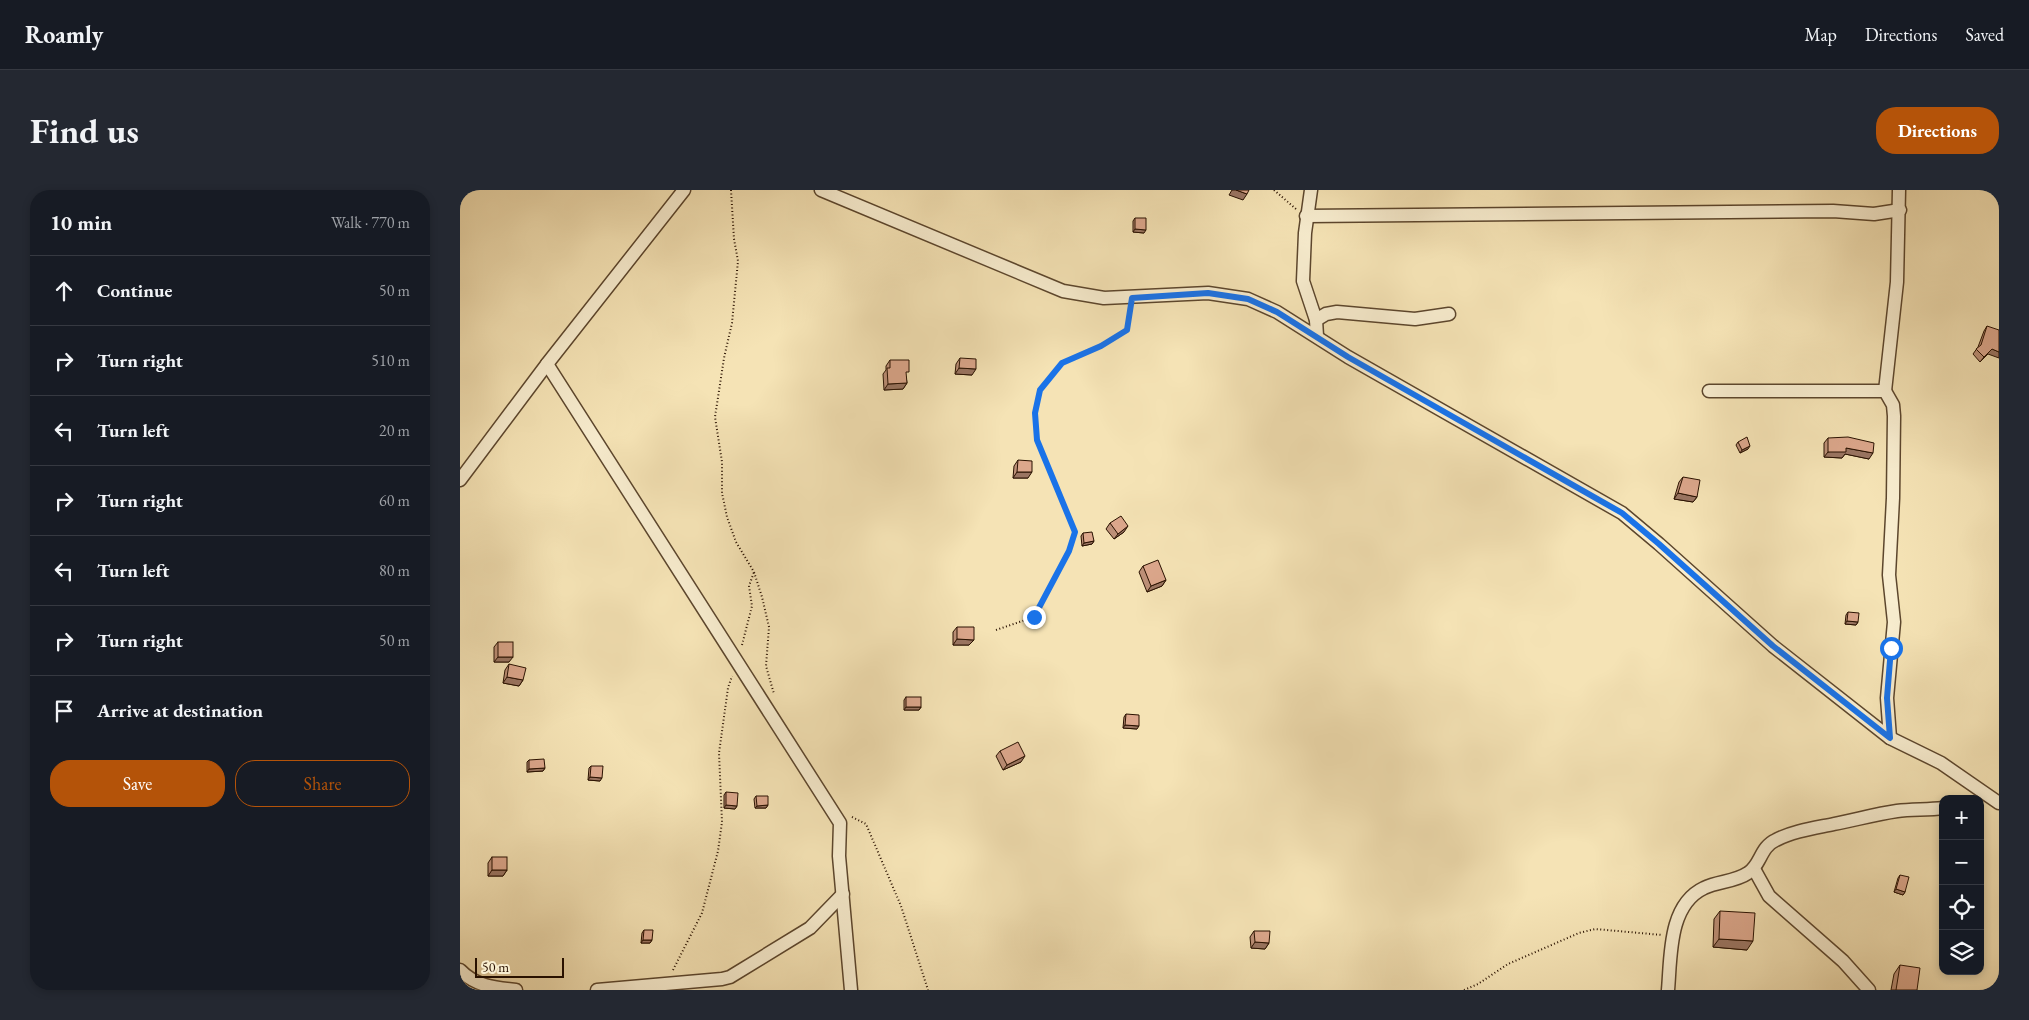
<!DOCTYPE html>
<meta charset="utf-8">
<style>
body{margin:0;font-family:"EB Garamond",serif;background:#242831;color:#f1f3f6}
.controls{position:absolute;right:15px;bottom:15px;display:grid;overflow:hidden;border-radius:10px;box-shadow:0 2px 8px #0003}
.controls button{width:45px;height:45px;display:grid;place-items:center;padding:0;border:0;border-bottom:1px solid #363941;background:#171b24;color:#f1f3f6;font:25px sans-serif}
.scale{position:absolute;left:15px;bottom:12px;width:89px;box-sizing:border-box;padding-left:5px;border:2px solid #291100;border-top:0;font-size:14px;line-height:18px;white-space:nowrap;color:#291100;-webkit-text-stroke:4px #f8edcf;paint-order:stroke}
.stop{position:absolute;width:15px;height:15px;margin:-11px;border:4px solid #1a73e8;border-radius:50%;background:#fff}
.stop.end{background:#1a73e8;border-color:#fff;box-shadow:0 1px 5px #0008}
.list{margin:0;padding:0;list-style:none}
h2{display:flex;justify-content:space-between;align-items:center;height:65px;margin:0;padding:0 20px;font-size:21px}
h2 small{font-size:16px;font-weight:400;color:#9ea1a6}
.list li{display:grid;grid-template-columns:32px 1fr auto;gap:15px;align-items:center;box-sizing:border-box;height:70px;padding:0 20px;border-top:1px solid #363941}
.list b{display:block;font-size:19px;white-space:nowrap}
.list em{font-size:16px;font-style:normal;color:#9ea1a6}
.actions{display:flex;gap:10px;padding:15px 20px}
.actions a{flex:1;padding:11px 0;border:1px solid #b45309;border-radius:20px;text-align:center;font-size:18px;color:#b45309}
.actions .main{background:#b45309;color:#fff}
.icon{flex:none;width:28px;height:28px;fill:none;stroke:currentColor;stroke-width:2;stroke-linecap:round;stroke-linejoin:round}
.map{position:relative;flex:none;width:1539px;height:800px;overflow:hidden;border-radius:20px}
header{display:flex;align-items:center;gap:30px;box-sizing:border-box;height:70px;padding:0 25px;background:#171b24;border-bottom:1px solid #363941}
header strong{font-size:24px}
nav{display:flex;gap:28px;margin-inline-start:auto;font-size:18px}
.intro{display:flex;align-items:center;justify-content:space-between;box-sizing:border-box;height:120px;padding:0 30px}
h1{margin:0;font-size:35px}
.button{padding:12px 22px;border-radius:20px;background:#b45309;color:#fff;font-size:18px;font-weight:700}
main{display:flex;gap:30px;padding:0 30px}
aside{flex:1;background:#171b24;border-radius:20px;box-shadow:0 2px 8px #0003}
.map>svg:first-child{display:block}
.lines{fill:none;stroke-linecap:round;stroke-linejoin:round}
.street-casing{stroke:#5c462d;stroke-width:15}
.path{stroke:#291100;stroke-width:2;stroke-dasharray:1 2.5;stroke-linecap:butt}
.street{stroke:#f8edcf;stroke-width:12}
.wall{fill:#bd9078;stroke:#291100}
.shaded-wall{fill:#9a7562;stroke:#291100}
.building{fill:#dca78c;stroke:#291100}
.route{stroke:#1a73e8;stroke-width:6}
</style>
<header>
<strong>Roamly</strong>
<nav><a>Map</a><a>Directions</a><a>Saved</a></nav>
</header>
<div class="intro"><h1>Find us</h1><a class="button">Directions</a></div>
<main>
<aside>
<h2>10 min<small>Walk · 770 m</small></h2>
<ul class="list">
<li><svg class="icon" aria-label="ahead" viewBox="0 0 24 24"><path d="M12 20V5M6 11l6-6 6 6"/></svg><div><b>Continue</b></div><em>50 m</em></li>
<li><svg class="icon" aria-label="right" viewBox="0 0 24 24"><path d="M7 20v-9h11M14 6l5 5-5 5"/></svg><div><b>Turn right</b></div><em>510 m</em></li>
<li><svg class="icon" aria-label="left" viewBox="0 0 24 24"><path d="M17 20v-9H6M10 6l-5 5 5 5"/></svg><div><b>Turn left</b></div><em>20 m</em></li>
<li><svg class="icon" aria-label="right" viewBox="0 0 24 24"><path d="M7 20v-9h11M14 6l5 5-5 5"/></svg><div><b>Turn right</b></div><em>60 m</em></li>
<li><svg class="icon" aria-label="left" viewBox="0 0 24 24"><path d="M17 20v-9H6M10 6l-5 5 5 5"/></svg><div><b>Turn left</b></div><em>80 m</em></li>
<li><svg class="icon" aria-label="right" viewBox="0 0 24 24"><path d="M7 20v-9h11M14 6l5 5-5 5"/></svg><div><b>Turn right</b></div><em>50 m</em></li>
<li><svg class="icon" aria-label="arrive" viewBox="0 0 24 24"><path d="M6 21V4h12l-3 4 3 4H6"/></svg><div><b>Arrive at destination</b></div></li>
</ul>
<div class="actions"><a class="main">Save</a><a>Share</a></div>
</aside>
<div class="map">
<svg width="1539" height="800" viewBox="0 0 1539 800">
<rect width="100%" height="100%" fill="#f5e3b5"/>
<filter id="stains"><feTurbulence type="fractalNoise" baseFrequency=".004" numOctaves="4"/><feColorMatrix values="0 0 0 0 .2 0 0 0 0 .09 0 0 0 0 .02 0 0 0 .5 -.17"/></filter>
<radialGradient id="worn" r=".72"><stop offset=".6" stop-color="#630" stop-opacity="0"/><stop offset="1" stop-color="#630" stop-opacity=".3"/></radialGradient>
<g class="lines">
<defs>
<g id="street">
<polyline points="361,0 603,101 644,108 748,103 788,109 817,122 888,167 1162,323 1199,354 1313,456 1430,548 1481,573 1539,613"/>
<polyline points="851,0 845,43 843,91 856,130 857,146"/>
<polyline points="846,26 1373,21 1414,24 1440,20"/>
<polyline points="856,130 866,124 877,122 955,129 989,124"/>
<polyline points="87,174 380,633 379,666 391,800"/>
<polyline points="1249,201 1425,201 1433,215 1434,226 1433,308 1429,385 1434,432 1427,508 1430,548"/>
<polyline points="1425,201 1437,92 1439,0"/>
<polyline points="0,290 87,174 224,0"/>
<polyline points="1294,679 1309,706 1383,771 1409,800"/>
<path d="M0 780C15 796 35 798 56 800"/>
<polyline points="137,800 262,789 270,787 350,738 383,704"/>
<path d="M1208 800C1211 767 1208 715 1244 698 1258 691 1275 692 1288 683 1301 675 1300 657 1316 650 1333 641 1355 638 1374 634 1395 630 1416 624 1437 621 1452 619 1468 620 1483 618"/>
</g>
</defs>
<use href="#street" class="street-casing"/>
<g class="path">
<polyline points="271,0 274,49 278,71 272,133 264,168 255,227 262,272 262,303 267,327 276,352 294,382 302,407 309,437 306,476 314,504"/>
<polyline points="814,0 836,19"/>
<polyline points="536,440 574,427 609,361 615,342 577,250 575,223 580,200 601,173 641,156 667,140 671,118"/>
<polyline points="282,455 292,416 289,396 294,382"/>
<polyline points="392,627 406,634 441,716 468,800"/>
<polyline points="213,780 242,723 258,661 262,632 259,563 268,498 272,486"/>
<polyline points="1004,800 1018,794 1048,774 1119,743 1135,739 1202,745"/>
</g>
<use href="#street" class="street"/>
</g>
<g class="wall">
<polygon points="675,28 684,43 673,42 673,31"/>
<polygon points="1527,136 1528,164 1520,172 1513,164 1518,157 1524,141"/>
<polygon points="500,168 512,185 495,184 496,174"/>
<polygon points="430,170 446,186 447,193 443,199 424,200 423,184 426,180 426,176"/>
<polygon points="1368,248 1409,269 1385,264 1382,268 1364,267 1364,253"/>
<polygon points="1278,252 1288,259 1280,263 1276,255"/>
<polygon points="558,270 568,288 553,288 554,276"/>
<polygon points="1223,287 1237,307 1233,312 1214,309 1219,292"/>
<polygon points="650,333 664,342 654,349 646,339"/>
<polygon points="623,343 634,351 632,354 622,356 621,346"/>
<polygon points="683,376 706,390 702,396 687,402 679,382"/>
<polygon points="1388,422 1398,432 1396,435 1385,434 1386,425"/>
<polygon points="497,437 509,455 493,455 493,442"/>
<polygon points="38,452 49,472 34,472 34,457"/>
<polygon points="49,474 63,490 59,496 43,493 45,480"/>
<polygon points="446,507 461,517 459,520 444,520 444,510"/>
<polygon points="666,524 677,539 663,538 664,527"/>
<polygon points="540,561 561,572 543,580 536,566"/>
<polygon points="69,570 85,578 83,581 67,582 67,572"/>
<polygon points="131,576 140,591 128,590 129,578"/>
<polygon points="266,602 277,616 275,619 264,618 264,605"/>
<polygon points="296,606 308,615 306,618 295,618 294,609"/>
<polygon points="32,667 47,680 43,686 28,686 28,673"/>
<polygon points="1440,685 1445,702 1443,705 1434,702 1438,688"/>
<polygon points="1260,721 1287,760 1253,757 1254,729"/>
<polygon points="184,740 192,750 190,753 181,753 182,743"/>
<polygon points="794,741 809,753 805,759 791,758 790,747"/>
<polygon points="1440,775 1457,800 1431,800 1434,784"/>
</g>
<g class="shaded-wall">
<polygon points="772,0 776,0 787,4 783,10 769,5"/>
<polygon points="675,39 686,40 684,43 673,42"/>
<polygon points="1532,159 1539,162 1539,168 1528,164 1520,172 1524,167"/>
<polygon points="499,178 516,179 512,185 495,184"/>
<polygon points="447,193 443,199 424,200 428,194"/>
<polygon points="1290,256 1288,259 1280,263 1282,260"/>
<polygon points="1386,258 1413,263 1409,269 1385,264 1382,268 1364,267 1368,262"/>
<polygon points="557,282 572,282 568,288 553,288"/>
<polygon points="1218,303 1237,307 1233,312 1214,309"/>
<polygon points="668,336 664,342 654,349 658,344"/>
<polygon points="634,351 632,354 622,356 624,353"/>
<polygon points="706,390 702,396 687,402 691,396"/>
<polygon points="1387,431 1398,432 1396,435 1385,434"/>
<polygon points="497,449 514,450 509,455 493,455"/>
<polygon points="38,467 53,467 49,472 34,472"/>
<polygon points="47,487 63,490 59,496 43,493"/>
<polygon points="446,517 461,517 459,520 444,520"/>
<polygon points="665,535 679,536 677,539 663,538"/>
<polygon points="565,566 561,572 543,580 547,575"/>
<polygon points="85,578 83,581 67,582 69,579"/>
<polygon points="130,587 142,588 140,591 128,590"/>
<polygon points="266,615 277,616 275,619 264,618"/>
<polygon points="308,615 306,618 295,618 297,616"/>
<polygon points="32,680 47,680 43,686 28,686"/>
<polygon points="1436,699 1445,702 1443,705 1434,702"/>
<polygon points="1259,749 1293,751 1287,760 1253,757"/>
<polygon points="183,750 192,750 190,753 181,753"/>
<polygon points="795,752 809,753 805,759 791,758"/>
</g>
<g class="building">
<polygon points="776,0 789,0 787,4"/>
<polygon points="675,28 686,28 686,40 675,39"/>
<polygon points="1527,136 1539,140 1539,162 1532,159 1524,167 1516,159 1521,155"/>
<polygon points="500,168 516,169 516,179 499,178"/>
<polygon points="430,170 449,170 449,182 446,182 447,193 428,194 427,178 430,178"/>
<polygon points="1287,247 1290,256 1282,260 1278,252"/>
<polygon points="1388,247 1414,253 1413,263 1386,258 1386,262 1368,262 1368,248"/>
<polygon points="558,270 572,271 572,282 557,282"/>
<polygon points="1223,287 1240,290 1237,307 1218,303"/>
<polygon points="661,326 668,336 658,344 650,333"/>
<polygon points="632,342 634,351 624,353 623,343"/>
<polygon points="698,370 706,390 691,396 683,376"/>
<polygon points="1388,422 1399,423 1398,432 1387,431"/>
<polygon points="497,437 514,437 514,450 497,449"/>
<rect x="38" y="452" width="15" height="15"/>
<polygon points="49,474 66,478 63,490 47,487"/>
<rect x="446" y="507" width="15" height="10"/>
<polygon points="666,524 679,525 679,536 665,535"/>
<polygon points="558,552 565,566 547,575 540,561"/>
<polygon points="84,569 85,578 69,579 69,570"/>
<polygon points="131,576 143,576 142,588 130,587"/>
<polygon points="266,602 278,603 277,616 266,615"/>
<polygon points="296,606 308,606 308,615 297,616"/>
<rect x="32" y="667" width="15" height="13"/>
<polygon points="1440,685 1449,687 1445,702 1436,699"/>
<polygon points="1260,721 1295,723 1293,751 1259,749"/>
<polygon points="184,740 193,740 192,750 183,750"/>
<polygon points="794,741 810,741 809,753 795,752"/>
<polygon points="1440,775 1460,778 1457,800 1436,800"/>
</g>
<g class="lines">
<polyline class="route" points="574,427 609,361 615,342 577,250 575,223 580,200 602,173 641,156 667,140 672,108 748,103 788,109 817,122 888,167 1162,323 1199,354 1313,456 1430,548 1427,508 1431,458"/>
</g>
<rect width="100%" height="100%" filter="url(#stains)"/>
<rect width="100%" height="100%" fill="url(#worn)"/>
</svg>
<div class="controls">
<button>+</button>
<button>−</button>
<button><svg class="icon" aria-label="locate" viewBox="0 0 24 24"><circle cx="12" cy="12" r="6"/><path d="M12 2v4M12 18v4M2 12h4M18 12h4"/></svg></button>
<button><svg class="icon" aria-label="layers" viewBox="0 0 24 24"><path d="M12 4l9 5-9 5-9-5zM3 14l9 5 9-5"/></svg></button>
</div>
<div class="scale">50 m</div>
<div class="stop" style="left:1431px;top:458px"></div>
<div class="stop end" style="left:574px;top:427px"></div>
</div>
</main>
